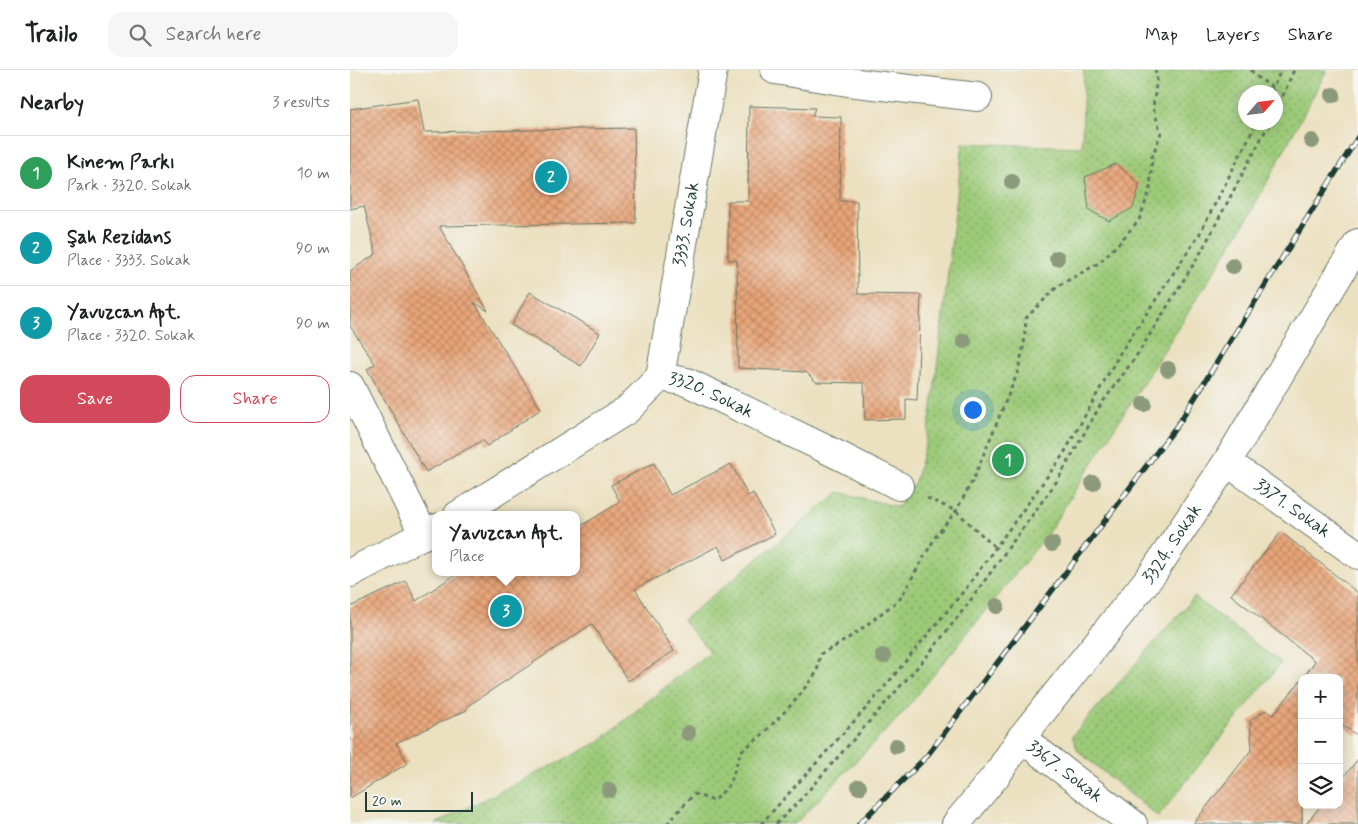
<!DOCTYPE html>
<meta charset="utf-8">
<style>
body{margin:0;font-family:Mynerve,sans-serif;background:#f6f6f6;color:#202124}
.controls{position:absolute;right:15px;bottom:15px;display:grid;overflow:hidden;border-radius:10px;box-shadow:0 2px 12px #0003}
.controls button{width:45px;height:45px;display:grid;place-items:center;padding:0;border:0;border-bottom:1px solid #e0e0e0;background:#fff;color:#202124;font:25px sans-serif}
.compass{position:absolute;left:888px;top:15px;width:45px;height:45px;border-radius:50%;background:#fff;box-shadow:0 2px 12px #0003;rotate:62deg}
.scale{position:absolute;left:15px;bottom:12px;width:108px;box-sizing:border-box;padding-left:5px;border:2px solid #1f3d34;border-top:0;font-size:14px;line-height:18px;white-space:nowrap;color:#1f3d34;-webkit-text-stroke:4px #f6f6f2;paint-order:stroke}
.you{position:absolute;left:622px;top:339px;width:18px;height:18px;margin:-12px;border:4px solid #fff;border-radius:50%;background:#1a73e8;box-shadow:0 0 0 8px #1a73e833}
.badge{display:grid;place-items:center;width:32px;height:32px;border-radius:50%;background:#d1495b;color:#fff;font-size:16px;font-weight:700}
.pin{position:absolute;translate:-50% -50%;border:2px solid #fff;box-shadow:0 1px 5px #0006}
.popup{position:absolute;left:82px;top:441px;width:148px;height:65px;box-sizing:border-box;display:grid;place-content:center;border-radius:10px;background:#fff;filter:drop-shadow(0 1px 4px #0005);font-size:16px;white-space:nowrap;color:#757577}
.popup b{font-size:19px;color:#202124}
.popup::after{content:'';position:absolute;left:50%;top:100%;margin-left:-10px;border:10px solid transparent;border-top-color:#fff}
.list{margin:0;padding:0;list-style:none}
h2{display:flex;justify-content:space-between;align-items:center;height:65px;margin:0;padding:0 20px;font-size:21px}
h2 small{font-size:16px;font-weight:400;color:#757577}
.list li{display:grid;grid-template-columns:32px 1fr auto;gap:15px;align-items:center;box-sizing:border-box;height:75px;padding:0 20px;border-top:1px solid #e0e0e0}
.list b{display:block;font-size:19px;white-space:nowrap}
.list p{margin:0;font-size:16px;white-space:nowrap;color:#757577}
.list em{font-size:16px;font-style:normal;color:#757577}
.actions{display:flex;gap:10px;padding:15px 20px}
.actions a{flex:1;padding:11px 0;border:1px solid #d1495b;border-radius:15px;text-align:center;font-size:18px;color:#d1495b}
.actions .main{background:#d1495b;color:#fff}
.icon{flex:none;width:28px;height:28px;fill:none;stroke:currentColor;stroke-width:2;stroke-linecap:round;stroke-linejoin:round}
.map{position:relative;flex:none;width:1008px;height:754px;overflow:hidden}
header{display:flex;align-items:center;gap:30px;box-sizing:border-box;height:70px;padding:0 25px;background:#fff;border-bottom:1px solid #e0e0e0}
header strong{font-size:24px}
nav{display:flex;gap:28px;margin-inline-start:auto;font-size:18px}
.search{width:350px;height:45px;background:#f6f6f6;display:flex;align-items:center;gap:12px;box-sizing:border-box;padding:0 18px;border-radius:15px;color:#757577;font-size:19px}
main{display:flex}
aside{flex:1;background:#fff}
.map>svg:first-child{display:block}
.green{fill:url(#green-dots);stroke:#5e8456;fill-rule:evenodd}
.building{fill:url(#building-cross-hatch)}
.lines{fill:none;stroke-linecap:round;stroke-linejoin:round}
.street-casing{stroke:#667665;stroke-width:30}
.path{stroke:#667665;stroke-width:3;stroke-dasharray:4 4;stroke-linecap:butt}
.street{stroke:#fff;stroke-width:28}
.rail-casing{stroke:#1f3d34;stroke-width:5.5}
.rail{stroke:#f6f6f2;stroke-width:4;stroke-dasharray:11;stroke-linecap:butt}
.tree{fill:#8c9a7c}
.labels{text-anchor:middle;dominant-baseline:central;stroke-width:4;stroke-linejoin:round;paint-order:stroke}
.street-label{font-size:18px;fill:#1f3d34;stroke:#f6f6f2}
</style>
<header>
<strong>Trailo</strong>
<div class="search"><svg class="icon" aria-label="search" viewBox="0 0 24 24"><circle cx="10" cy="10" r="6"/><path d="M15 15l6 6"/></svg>Search here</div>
<nav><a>Map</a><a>Layers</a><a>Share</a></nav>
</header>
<main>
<aside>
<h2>Nearby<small>3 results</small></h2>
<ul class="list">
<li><span class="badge" style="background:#2e9e5b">1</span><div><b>Kinem Parkı</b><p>Park · 3320. Sokak</p></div><em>10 m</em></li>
<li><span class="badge" style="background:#0f9aa8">2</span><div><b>Şah Rezidans</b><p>Place · 3333. Sokak</p></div><em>90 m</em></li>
<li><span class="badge" style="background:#0f9aa8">3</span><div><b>Yavuzcan Apt.</b><p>Place · 3320. Sokak</p></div><em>90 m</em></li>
</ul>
<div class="actions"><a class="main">Save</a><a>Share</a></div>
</aside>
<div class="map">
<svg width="1008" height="754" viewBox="0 0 1008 754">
<defs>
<pattern id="green-dots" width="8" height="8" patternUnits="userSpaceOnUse" patternTransform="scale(1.25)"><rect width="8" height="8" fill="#9cca78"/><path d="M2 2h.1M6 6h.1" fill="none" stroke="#7fa563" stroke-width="1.8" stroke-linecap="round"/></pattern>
<pattern id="building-cross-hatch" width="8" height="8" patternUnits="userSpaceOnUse" patternTransform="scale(1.25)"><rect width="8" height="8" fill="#e9a579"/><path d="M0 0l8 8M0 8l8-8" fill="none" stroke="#bc8864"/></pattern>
</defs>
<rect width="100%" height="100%" fill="#f6f6f2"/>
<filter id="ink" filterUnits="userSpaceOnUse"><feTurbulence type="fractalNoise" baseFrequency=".02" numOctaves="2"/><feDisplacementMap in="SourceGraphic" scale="10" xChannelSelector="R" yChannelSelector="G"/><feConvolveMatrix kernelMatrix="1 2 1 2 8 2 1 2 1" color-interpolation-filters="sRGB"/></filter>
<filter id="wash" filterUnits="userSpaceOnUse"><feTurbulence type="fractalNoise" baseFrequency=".0096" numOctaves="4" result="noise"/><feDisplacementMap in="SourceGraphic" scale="20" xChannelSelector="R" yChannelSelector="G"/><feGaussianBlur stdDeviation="1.12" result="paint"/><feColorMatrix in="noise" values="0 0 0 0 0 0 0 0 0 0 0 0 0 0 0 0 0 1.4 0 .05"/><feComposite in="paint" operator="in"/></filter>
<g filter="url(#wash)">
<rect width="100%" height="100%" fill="#ebe0bf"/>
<g class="green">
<path d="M734 0H977L898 148 696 466 551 645 445 754H85L247 673 326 608 360 582 333 550 489 422 548 437 565 412 577 369 584 323 613 73 732 77ZM896 22H926V52H896Z"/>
<polygon points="844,527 931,593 808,747 728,681 722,666"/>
</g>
<g id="blocks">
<g class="building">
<polygon points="68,29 74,62 284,58 286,153 89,156 138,241 124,232 191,339 137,376 133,370 76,402 17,299 25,294 0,256 0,201 26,184 14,136 0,139 0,39"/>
<polygon points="399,36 465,38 462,46 491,47 490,131 507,131 508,224 571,225 567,330 556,329 556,349 515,350 514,313 466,312 456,302 388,298 387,190 378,190 378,131 398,131"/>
<polygon points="766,94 790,114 783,138 759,151 739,140 735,107"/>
<polygon points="180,222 250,263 231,296 161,255"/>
<polygon points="304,393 320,425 381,394 398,426 403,423 425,464 375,490 368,476 285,519 324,581 278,611 242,554 116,637 117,640 46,673 58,693 0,728 0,537 56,511 66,531 109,502 226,502 226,459 270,432 261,415"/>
<polygon points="931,462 1008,523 1008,666 989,653 989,608 953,608 965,591 881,525"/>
<polygon points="952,609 952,754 843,754 902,679 900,651 915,640 923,645"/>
<polygon points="1008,689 1008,754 956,754 971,735 989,735 989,713"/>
</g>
</g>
</g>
<g filter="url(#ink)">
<use href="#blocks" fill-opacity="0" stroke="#667665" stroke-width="1"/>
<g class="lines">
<defs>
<g id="street">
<polyline points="425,0 498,12 628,27"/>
<path id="s1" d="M310 307 363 0"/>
<polyline points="0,316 74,465"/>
<path id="s2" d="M877 392 1008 485"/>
<path id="s3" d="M108 445 277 340 310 307 337 312 490 386 549 416"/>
<polyline points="0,503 86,458"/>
<path id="s4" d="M671 668 783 754"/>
<path id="s5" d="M606 754 648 703 671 668 803 503 877 392 1008 173"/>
</g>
</defs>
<use href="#street" class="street-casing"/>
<g class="path">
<polyline points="901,0 906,6 923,18"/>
<polyline points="921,22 931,0"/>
<polyline points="926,41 944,0"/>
<polyline points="577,428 606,441 646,478"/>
<polyline points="317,754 344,724 364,731 380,714 391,681 410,667 443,633 467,602 470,584 488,575 510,560 550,529 586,466 606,441 624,408 667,304 674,275 676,248 708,216 749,193 768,174 789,150 800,120 802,87 811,63 803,38 807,7 805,0"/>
<polyline points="411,754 527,626 617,517 713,385 770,283 849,165 907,52"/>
<polyline points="426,754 449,731 578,585 617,535 707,411 750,336 789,282 851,182 920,52"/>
</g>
<use href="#street" class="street"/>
<defs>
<polyline id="rail" points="509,754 576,687 829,353 1008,67"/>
</defs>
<use href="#rail" class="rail-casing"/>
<use href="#rail" class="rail"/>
</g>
<g class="tree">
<circle cx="983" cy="25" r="8"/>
<circle cx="962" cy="71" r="8"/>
<circle cx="662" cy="112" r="8"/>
<circle cx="707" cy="188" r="8"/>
<circle cx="883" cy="196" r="8"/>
<circle cx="614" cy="271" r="8"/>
<circle cx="818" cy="299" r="8"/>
<circle cx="794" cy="334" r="8"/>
<circle cx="743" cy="413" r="8"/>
<circle cx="702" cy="474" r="8"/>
<circle cx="647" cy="536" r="8"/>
<circle cx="533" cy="586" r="8"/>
<circle cx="338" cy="663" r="8"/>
<circle cx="546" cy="676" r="8"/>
<circle cx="509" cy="717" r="8"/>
<circle cx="259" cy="720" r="8"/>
</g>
</g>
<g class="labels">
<g class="street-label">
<text stroke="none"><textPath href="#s1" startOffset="155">3333. Sokak</textPath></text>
<text stroke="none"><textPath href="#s3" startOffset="300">3320. Sokak</textPath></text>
<text stroke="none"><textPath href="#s2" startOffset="80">3371. Sokak</textPath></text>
<text stroke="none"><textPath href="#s5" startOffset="354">3324. Sokak</textPath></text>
<text stroke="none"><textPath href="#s4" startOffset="55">3367. Sokak</textPath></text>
</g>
</g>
</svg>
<div class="controls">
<button>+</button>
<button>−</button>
<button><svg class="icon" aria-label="layers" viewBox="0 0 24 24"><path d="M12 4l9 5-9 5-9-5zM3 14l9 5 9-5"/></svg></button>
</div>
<svg class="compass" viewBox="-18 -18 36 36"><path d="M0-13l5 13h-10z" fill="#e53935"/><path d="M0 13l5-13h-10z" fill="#757577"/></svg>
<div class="scale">20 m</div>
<div class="you"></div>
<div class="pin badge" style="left:658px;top:390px;background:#2e9e5b">1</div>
<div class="pin badge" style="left:201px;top:107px;background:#0f9aa8">2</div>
<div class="pin badge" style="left:156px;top:541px;background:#0f9aa8">3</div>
<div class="popup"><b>Yavuzcan Apt.</b>Place</div>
</div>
</main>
